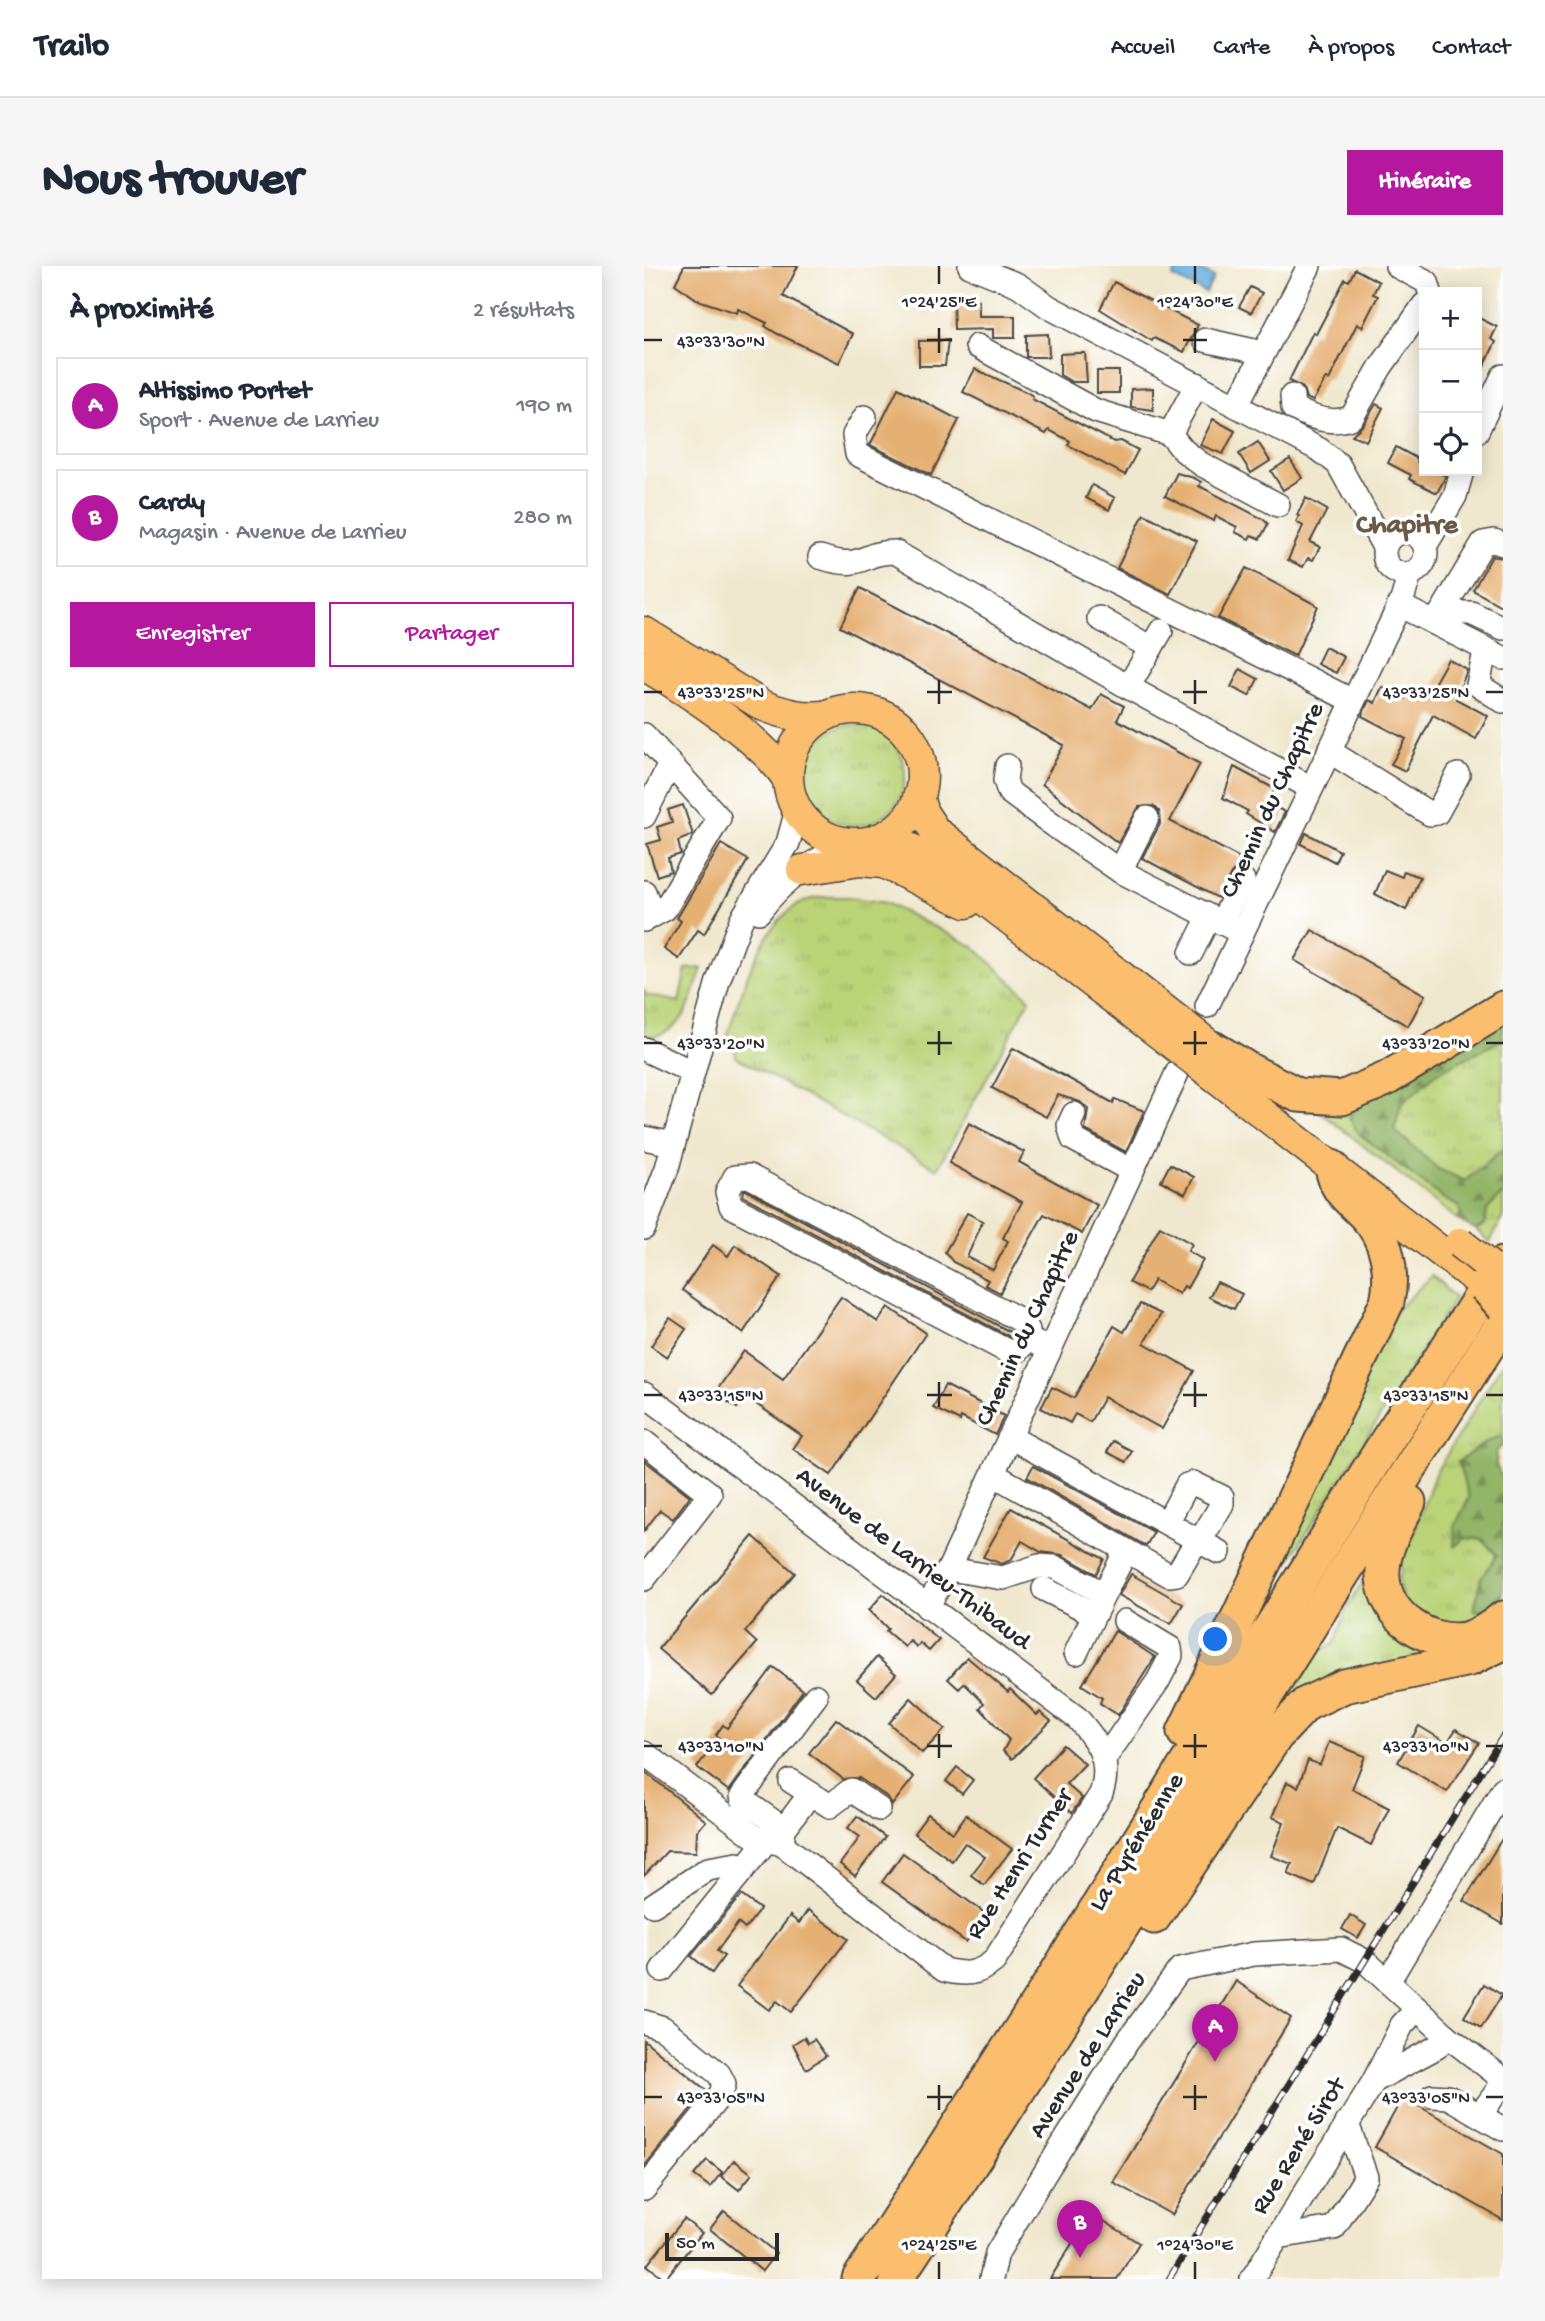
<!DOCTYPE html>
<html lang="fr">
<meta charset="utf-8">
<style>
body{margin:0;font-family:"Gochi Hand",sans-serif;background:#f6f6f7;color:#1f2937}
.controls{position:absolute;right:21px;top:21px;display:grid;overflow:hidden;border-radius:0px;box-shadow:0 4px 18px #0003}
.controls button{width:63px;height:63px;display:grid;place-items:center;padding:0;border:0;border-bottom:2px solid #e0e1e3;background:#fff;color:#1f2937;font:35px sans-serif}
.scale{position:absolute;left:21px;bottom:18px;width:114px;box-sizing:border-box;padding-left:7px;border:4px solid #2b2b2b;border-top:0;font-size:19px;line-height:24px;white-space:nowrap;color:#2b2b2b;-webkit-text-stroke:5px #fff;paint-order:stroke}
.you{position:absolute;left:572px;top:1374px;width:24px;height:24px;margin:-18px;border:5px solid #fff;border-radius:50%;background:#1a73e8;box-shadow:0 0 0 10px #1a73e833}
.badge{display:grid;place-items:center;width:46px;height:46px;border-radius:50%;background:#b5179e;color:#fff;font-size:23px;font-weight:700}
.pin{position:absolute;translate:-50% -58px;filter:drop-shadow(0 2px 4px #0008)}
.pin::after{content:'';position:absolute;top:37px;width:24px;height:21px;background:inherit;clip-path:polygon(0 0,100% 0,50% 100%)}
.list{margin:0;padding:0;list-style:none}
h2{display:flex;justify-content:space-between;align-items:center;height:91px;margin:0;padding:0 28px;font-size:30px}
h2 small{font-size:23px;font-weight:400;color:#747a83}
.list li{display:grid;grid-template-columns:46px 1fr auto;gap:21px;align-items:center;box-sizing:border-box;height:98px;margin:0 14px 14px;padding:0 14px;border:2px solid #e0e1e3;border-radius:0px}
.list b{display:block;font-size:26px;white-space:nowrap}
.list p{margin:0;font-size:23px;white-space:nowrap;color:#747a83}
.list em{font-size:23px;font-style:normal;color:#747a83}
.actions{display:flex;gap:14px;padding:21px 28px}
.actions a{flex:1;padding:16px 0;border:2px solid #b5179e;border-radius:0px;text-align:center;font-size:24px;color:#b5179e}
.actions .main{background:#b5179e;color:#fff}
.icon{flex:none;width:38px;height:38px;fill:none;stroke:currentColor;stroke-width:2;stroke-linecap:round;stroke-linejoin:round}
.map{position:relative;flex:none;width:859px;height:2013px;overflow:hidden;border-radius:0px}
header{display:flex;align-items:center;gap:42px;box-sizing:border-box;height:98px;padding:0 35px;background:#fff;border-bottom:2px solid #e0e1e3}
header strong{font-size:33px}
nav{display:flex;gap:38px;margin-inline-start:auto;font-size:24px}
.intro{display:flex;align-items:center;justify-content:space-between;box-sizing:border-box;height:168px;padding:0 42px}
h1{margin:0;font-size:49px}
.button{padding:18px 32px;border-radius:0px;background:#b5179e;color:#fff;font-size:24px;font-weight:700}
main{display:flex;gap:42px;padding:0 42px}
aside{flex:1;background:#fff;border-radius:0px;box-shadow:0 4px 18px #0003}
.map>svg:first-child{display:block}
.grass{fill:url(#grass-tufts);stroke:#727f51;stroke-width:2}
.forest{fill:url(#forest-firs);stroke:#5f704a;stroke-width:2}
.water{fill:#66aedd;stroke:#486c84;stroke-width:2}
.building{fill:#e5b073}
.lines{fill:none;stroke-linecap:round;stroke-linejoin:round}
.minor-casing{stroke:#494743;stroke-width:26}
.major-casing{stroke:#494743;stroke-width:33}
.highway-casing{stroke:#494743;stroke-width:37}
.minor{stroke:#fff;stroke-width:23}
.major{stroke:#fbbd6e;stroke-width:30}
.highway{stroke:#fbbd6e;stroke-width:33}
.rail-casing{stroke:#2b2b2b;stroke-width:7}
.rail{stroke:#fff;stroke-width:4.5;stroke-dasharray:13;stroke-linecap:butt}
.major-bridge-casing{stroke:#494743;stroke-width:33;stroke-linecap:butt}
.highway-bridge-casing{stroke:#494743;stroke-width:37;stroke-linecap:butt}
.major-bridge{stroke:#fbbd6e;stroke-width:30}
.highway-bridge{stroke:#fbbd6e;stroke-width:33}
.ticks{fill:none;stroke:#2b2b2b;stroke-width:2.5}
.labels{text-anchor:middle;dominant-baseline:central;stroke-width:7;stroke-linejoin:round;paint-order:stroke}
.street-label{font-size:26px;fill:#2b2b2b;stroke:#fff}
.neighbourhood-label{font-size:28px;font-weight:bold;fill:#6c5a44;stroke:#fff}
.ticks-label{font-size:18px;text-anchor:middle;fill:#2b2b2b;stroke:#fff;stroke-width:7;stroke-linejoin:round;paint-order:stroke}
</style>
<header>
<strong>Trailo</strong>
<nav><a>Accueil</a><a>Carte</a><a>À propos</a><a>Contact</a></nav>
</header>
<div class="intro"><h1>Nous trouver</h1><a class="button">Itinéraire</a></div>
<main>
<aside>
<h2>À proximité<small>2 résultats</small></h2>
<ul class="list">
<li><span class="badge">A</span><div><b>Altissimo Portet</b><p>Sport · Avenue de Larrieu</p></div><em>190 m</em></li>
<li><span class="badge">B</span><div><b>Cardy</b><p>Magasin · Avenue de Larrieu</p></div><em>280 m</em></li>
</ul>
<div class="actions"><a class="main">Enregistrer</a><a>Partager</a></div>
</aside>
<div class="map">
<svg width="859" height="2013" viewBox="0 0 859 2013">
<defs>
<pattern id="grass-tufts" width="24" height="20" patternUnits="userSpaceOnUse" patternTransform="scale(1.75)"><rect width="24" height="20" fill="#bad377"/><path d="M3 7l-1-3M5 7V3M7 7l1-3M15 17l-1-3M17 17v-4M19 17l1-3" fill="none" stroke="#a0b567"/></pattern>
<pattern id="forest-firs" width="22" height="20" patternUnits="userSpaceOnUse" patternTransform="scale(1.75)"><rect width="22" height="20" fill="#93b568"/><path d="M5 1l3.5 6h-7zM16 11l3.5 6h-7z" fill="#789356"/></pattern>
</defs>
<rect width="100%" height="100%" fill="#fff"/>
<filter id="ink" filterUnits="userSpaceOnUse"><feTurbulence type="fractalNoise" baseFrequency=".0143" numOctaves="2"/><feDisplacementMap in="SourceGraphic" scale="14" xChannelSelector="R" yChannelSelector="G"/><feConvolveMatrix kernelMatrix="1 2 1 2 8 2 1 2 1" color-interpolation-filters="sRGB"/></filter>
<filter id="wash" filterUnits="userSpaceOnUse"><feTurbulence type="fractalNoise" baseFrequency=".00686" numOctaves="4" result="noise"/><feDisplacementMap in="SourceGraphic" scale="28" xChannelSelector="R" yChannelSelector="G"/><feGaussianBlur stdDeviation="1.57" result="paint"/><feColorMatrix in="noise" values="0 0 0 0 0 0 0 0 0 0 0 0 0 0 0 0 0 1.4 0 .05"/><feComposite in="paint" operator="in"/></filter>
<g filter="url(#wash)">
<rect width="100%" height="100%" fill="#f0e8ce"/>
<g class="grass">
<circle cx="211" cy="509" r="50"/>
<path d="M204 631 242 637 329 680 386 733 293 903 92 791 90 774 83 771C97 728 119 641 172 632 182 630 194 631 204 631Z"/>
<path d="M58 702C47 734 41 771 0 771V723L2 729 35 736 42 703Z"/>
<polygon points="859,773 859,883 821,915 794,903 750,865 757,838 794,806"/>
<polygon points="670,841 713,842 714,867 800,933 814,940 817,947 814,954"/>
<polygon points="859,927 859,951 846,976 832,964 841,958 843,944"/>
<polygon points="788,1010 811,1032 602,1363 744,1052"/>
<polygon points="859,1096 859,1169 844,1175 814,1196 825,1232 811,1260 811,1280 820,1272 838,1273 853,1290 837,1312 830,1344 845,1343 859,1326 859,1339 820,1365 761,1345 754,1311 757,1308 758,1279 771,1263 791,1208"/>
<polygon points="729,1297 794,1382 640,1440 675,1385 690,1378 702,1345"/>
</g>
<g class="forest">
<polygon points="859,751 859,773 794,806 757,838 750,864 794,903 821,915 859,883 859,927 843,944 841,958 832,964 814,954 817,947 814,940 800,933 714,867 705,851 712,842"/>
<polygon points="859,1169 859,1180 853,1184 852,1199 859,1214 859,1326 845,1343 830,1345 837,1312 853,1289 838,1273 820,1272 810,1281 811,1260 825,1232 814,1196 844,1175"/>
</g>
<polygon class="water" points="534,0 549,0 570,11 562,27 529,11"/>
<g id="blocks">
<g class="building">
<polygon points="40,0 154,0 139,30 209,68 195,97 132,67 121,60 123,57 94,43 93,47 54,34 31,18"/>
<polygon points="711,3 735,16 729,28 734,30 718,61 713,58 685,114 682,112 669,135 662,132 659,122 645,115 669,66 672,68 701,13 705,15"/>
<polygon points="470,16 554,59 540,86 510,72 508,75 456,43"/>
<polygon points="606,21 618,27 607,47 595,41"/>
<polygon points="309,35 335,35 335,50 371,50 371,72 349,72 349,63 310,64"/>
<polygon points="833,51 853,61 847,73 852,76 833,114"/>
<polygon points="404,68 405,91 382,91 382,69"/>
<polygon points="304,74 301,100 275,100 275,75"/>
<polygon points="434,87 441,87 443,116 428,116 416,109 416,88"/>
<polygon points="331,103 382,126 389,130 388,133 470,176 477,175 494,184 481,209 424,179 426,175 405,164 402,168 319,126"/>
<rect x="453" y="105" width="22" height="22"/>
<polygon points="254,122 315,154 287,209 226,179"/>
<polygon points="509,122 509,144 487,141 487,123"/>
<polygon points="732,138 739,142 722,175 708,169 720,158"/>
<polygon points="569,153 591,165 579,188 556,179"/>
<polygon points="614,176 626,195 607,207 595,188"/>
<polygon points="752,181 774,193 773,196 780,200 780,205 791,205 802,210 793,227 765,213 767,209 744,197"/>
<polygon points="646,193 658,212 639,224 627,205"/>
<polygon points="533,207 550,212 557,216 555,220 619,253 624,258 616,273 607,269 605,273 591,266 593,261 572,250 570,255 521,230"/>
<polygon points="448,219 471,232 465,244 442,232"/>
<polygon points="662,232 683,244 666,276 676,281 669,294 664,292 659,301 644,294 659,260 652,256 655,250 653,249"/>
<polygon points="500,248 553,275 526,328 473,302"/>
<polygon points="848,290 859,292 859,341 829,324"/>
<polygon points="602,302 674,340 651,390 574,352"/>
<polygon points="216,322 448,444 457,428 480,440 473,454 556,498 526,555 600,594 587,608 574,632 498,592 516,558 515,545 510,540 495,541 474,577 398,518 420,479 196,361"/>
<polygon points="681,381 700,391 692,407 673,398"/>
<polygon points="804,393 823,404 812,433 844,450 832,473 789,449 761,505 747,498 762,473 718,450 725,434 731,437 738,421 761,433 768,421 783,430"/>
<polygon points="596,403 614,413 605,430 587,421"/>
<polygon points="590,501 631,523 623,537 641,546 631,566 602,548 604,545 579,532"/>
<polygon points="39,539 49,569 34,575 37,588 24,592 27,605 13,610 3,578 17,574 13,561 28,556 24,544"/>
<polygon points="662,567 696,585 691,596 657,578"/>
<polygon points="77,578 104,594 60,668 54,664 35,693 20,683 37,655 33,652"/>
<polygon points="741,604 758,611 760,605 776,611 762,644 731,628"/>
<polygon points="668,664 781,729 764,760 650,694"/>
<polygon points="369,782 469,837 471,833 500,845 482,886 441,864 444,843 436,836 414,829 402,851 348,822"/>
<polygon points="325,857 380,886 375,896 453,939 438,968 400,948 356,1027 341,1019 344,1014 309,996 301,986 323,947 339,955 323,991 349,1004 364,975 359,972 378,936 305,897"/>
<polygon points="526,898 550,911 541,928 517,915"/>
<polygon points="100,924 102,924 370,1068 366,1071 99,930"/>
<polygon points="516,960 548,978 544,985 559,994 543,1022 540,1020 535,1028 510,1014 503,1026 485,1016"/>
<polygon points="69,979 84,990 91,979 137,1010 99,1067 38,1024"/>
<polygon points="573,1016 598,1028 590,1043 565,1031"/>
<polygon points="197,1031 234,1056 244,1041 282,1067 187,1209 149,1183 158,1170 101,1130 93,1142 71,1127 100,1085 139,1113"/>
<polygon points="496,1038 517,1048 500,1077 550,1105 518,1163 460,1131 446,1156 431,1148 426,1157 397,1142 408,1121 430,1132 470,1060 480,1066"/>
<polygon points="26,1052 42,1063 23,1091 7,1080"/>
<polygon points="301,1119 360,1150 351,1169 317,1151 316,1155 289,1142"/>
<polygon points="469,1175 488,1185 482,1196 463,1186"/>
<polygon points="0,1194 46,1230 29,1253 16,1244 0,1265"/>
<polygon points="389,1200 510,1266 502,1280 383,1211"/>
<polygon points="367,1242 460,1293 452,1308 418,1289 397,1286 378,1275 367,1294 358,1298 339,1291"/>
<polygon points="109,1270 151,1307 101,1366 113,1377 68,1429 14,1383"/>
<polygon points="487,1308 539,1338 527,1358 475,1329"/>
<polygon points="239,1328 295,1374 285,1385 276,1377 273,1381 266,1375 261,1381 242,1365 244,1363 225,1344"/>
<polygon points="471,1365 511,1391 474,1449 456,1437 458,1432 438,1419"/>
<polygon points="233,1391 252,1408 232,1431 213,1414"/>
<polygon points="323,1391 364,1426 366,1423 393,1449 396,1446 407,1455 368,1493 359,1485 365,1474 336,1442 340,1437 320,1417 315,1423 304,1413"/>
<polygon points="129,1401 159,1424 85,1525 53,1501 75,1472 72,1469 79,1459 83,1462"/>
<polygon points="267,1432 301,1463 278,1487 245,1457"/>
<polygon points="192,1453 270,1511 248,1539 243,1531 215,1512 199,1513 165,1487"/>
<polygon points="775,1460 803,1477 812,1463 835,1477 803,1526 754,1496"/>
<polygon points="685,1476 721,1490 708,1523 745,1542 727,1579 693,1562 670,1619 644,1608 648,1598 627,1590 640,1556 628,1551 643,1516 654,1521 664,1494 676,1499"/>
<polygon points="419,1479 441,1498 422,1518 438,1532 428,1547 389,1512"/>
<polygon points="313,1501 329,1514 318,1528 302,1515"/>
<polygon points="0,1505 62,1555 53,1565 52,1586 23,1585 0,1610"/>
<polygon points="284,1548 309,1567 322,1549 368,1583 340,1619 327,1609 341,1591 321,1577 308,1595 270,1567"/>
<polygon points="213,1550 241,1571 211,1610 196,1598 216,1571 204,1562"/>
<polygon points="859,1571 859,1658 820,1635"/>
<polygon points="259,1587 342,1648 322,1676 238,1616"/>
<polygon points="97,1629 116,1643 101,1663 94,1657 73,1685 80,1690 68,1707 47,1690"/>
<polygon points="164,1644 204,1673 147,1746 133,1735 125,1744 93,1720 146,1650 155,1657"/>
<polygon points="706,1649 722,1659 714,1672 698,1663"/>
<polygon points="592,1715 647,1752 528,1949 469,1916"/>
<polygon points="840,1718 858,1729 837,1762 820,1751"/>
<polygon points="160,1771 164,1777 170,1773 182,1790 162,1803 149,1778"/>
<polygon points="0,1774 62,1824 0,1901"/>
<polygon points="759,1831 859,1888 859,1954 731,1881"/>
<polygon points="63,1894 78,1906 66,1921 50,1909"/>
<polygon points="90,1894 108,1908 95,1924 77,1910"/>
<polygon points="80,1945 132,1987 118,2005 66,1963"/>
<polygon points="447,1947 495,1977 473,2013 406,2013"/>
<polygon points="40,1953 58,1967 21,2013 3,1999"/>
</g>
</g>
</g>
<g filter="url(#ink)">
<use href="#blocks" fill-opacity="0" stroke="#494743" stroke-width="2"/>
<g class="lines">
<defs>
<g id="minor">
<polyline points="326,0 374,19 405,41 676,184 694,198 740,281"/>
<polyline points="753,0 783,16 786,26"/>
<polyline points="561,74 619,87"/>
<polyline points="333,80 452,145 526,168 539,184 557,198 634,239"/>
<path d="M648 130 649 142C666 151 689 160 708 151L736 102 780 39"/>
<polyline points="593,138 665,0"/>
<polyline points="221,151 210,169 213,188 709,435"/>
<polyline points="833,165 859,110"/>
<polyline points="526,168 553,118"/>
<circle cx="761" cy="287" r="21"/>
<polyline points="781,280 811,230 818,205"/>
<path d="M176 291C221 306 215 286 251 286L484 421 667 522"/>
<polyline points="755,339 859,392"/>
<polyline points="797,347 827,347 859,362"/>
<polyline points="455,352 507,382"/>
<polyline points="791,357 839,277 850,275 859,278"/>
<polyline points="841,386 834,419 859,435"/>
<polyline points="484,421 517,365"/>
<polyline points="0,469 75,552 21,643 0,654"/>
<polyline points="685,485 786,548 793,547 814,509"/>
<polyline points="363,500 361,514 365,526 415,563 476,605 598,667"/>
<polyline points="0,550 26,498"/>
<polyline points="476,605 503,552"/>
<polyline points="0,626 9,649"/>
<path d="M115 646C140 612 173 590 213 577"/>
<polyline points="577,657 599,614"/>
<polyline points="547,687 565,651"/>
<polyline points="563,740 758,334 766,308"/>
<polyline points="0,783 48,806"/>
<polyline points="430,848 425,859 429,873 488,905"/>
<polyline points="0,872 29,878"/>
<polyline points="0,962 23,902 74,715 97,654 144,577 153,544"/>
<polyline points="384,1073 373,1085 363,1085 87,940 83,926 91,911 105,910 378,1055 384,1064 384,1073 406,1084"/>
<path d="M0 1128 433 1452C455 1477 468 1495 457 1528L350 1695C333 1709 321 1709 300 1704L138 1578 111 1571 0 1487"/>
<polyline points="366,1171 575,1286"/>
<polyline points="0,1176 66,1228 0,1313"/>
<polyline points="349,1208 525,1309 533,1308 546,1286"/>
<polyline points="523,1257 543,1219 549,1217 578,1231 578,1238 556,1275"/>
<polyline points="305,1303 359,1312 395,1300 411,1301 460,1328 482,1285"/>
<polyline points="400,1323 450,1348"/>
<polyline points="283,1341 305,1303 534,805"/>
<polyline points="432,1387 460,1328"/>
<polyline points="461,1492 514,1415 527,1390 526,1382 481,1355"/>
<polyline points="147,1515 186,1540 207,1524 235,1543"/>
<polyline points="140,1563 99,1534 98,1530 172,1430"/>
<polyline points="138,1578 140,1563 166,1528"/>
<polyline points="9,1639 64,1603 93,1598 99,1603"/>
<polyline points="18,1704 123,1574"/>
<polyline points="744,1716 859,1523"/>
<polyline points="0,1756 19,1762 75,1808 80,1818 77,1828 0,1923"/>
<polyline points="730,1815 793,1781 802,1769"/>
<polyline points="788,1830 804,1831 859,1863"/>
<polyline points="836,1849 859,1817"/>
<polyline points="633,1971 690,1962 722,1911 703,1857"/>
<polyline points="347,2013 353,1987 401,1907 483,1776 536,1703 610,1688 697,1683 721,1695 802,1769 859,1813"/>
<polyline points="608,2013 730,1815 758,1759 773,1743"/>
</g>
<g id="major">
<path d="M0 366 118 439C140 448 158 452 181 450"/>
<path d="M0 399C42 424 117 472 143 512"/>
<circle cx="211" cy="510" r="67"/>
<polyline points="274,531 279,547 291,565 532,753"/>
<polyline points="232,573 263,581 286,592 521,772"/>
<polyline points="158,604 216,595 239,597 322,637"/>
<polyline points="560,802 841,1020"/>
</g>
<g id="highway">
<polyline points="569,782 607,805 654,829 698,832 742,813 859,742"/>
<path d="M765 1236C753 1260 737 1285 739 1312 742 1351 784 1379 821 1373 835 1370 848 1361 859 1352"/>
<path d="M540 1466 743 1036C750 1005 743 972 721 949 704 931 692 926 688 901"/>
<polyline points="510,1651 632,1470 662,1438 700,1420 826,1393 859,1377"/>
<polyline points="215,2013 407,1716 742,1176 858,998"/>
<path d="M252 2013C460 1698 653 1373 859 1057"/>
</g>
</defs>
<use href="#minor" class="minor-casing"/>
<use href="#major" class="major-casing"/>
<use href="#highway" class="highway-casing"/>
<use href="#minor" class="minor"/>
<use href="#major" class="major"/>
<use href="#highway" class="highway"/>
<defs>
<polyline id="rail" points="525,2013 859,1470"/>
</defs>
<use href="#rail" class="rail-casing"/>
<use href="#rail" class="rail"/>
<defs>
<g id="major-bridge">
<polyline points="532,753 569,782"/>
<polyline points="521,772 560,802"/>
<polyline points="816,977 859,1011"/>
</g>
<polyline id="highway-bridge" points="841,1020 859,1040"/>
</defs>
<use href="#major-bridge" class="major-bridge-casing"/>
<use href="#highway-bridge" class="highway-bridge-casing"/>
<use href="#major-bridge" class="major-bridge"/>
<use href="#highway-bridge" class="highway-bridge"/>
</g>
</g>
<path class="ticks" d="M295 0V18M551 0V18M295 62V87M551 62V87M0 74H18M283 74H308M539 74H563M295 414V438M551 414V438M0 426H18M283 426H308M539 426H563M842 426H859M295 765V789M551 765V789M0 777H18M283 777H308M539 777H563M842 777H859M295 1116V1141M551 1116V1141M0 1129H18M283 1129H308M539 1129H563M842 1129H859M295 1468V1492M551 1468V1492M0 1480H18M283 1480H308M539 1480H563M842 1480H859M295 1819V1844M551 1819V1844M0 1831H18M283 1831H308M539 1831H563M842 1831H859M295 1996V2013M551 1996V2013"/>
<g class="labels">
<g class="street-label">
<text transform="translate(630 535) rotate(-65)">Chemin du Chapitre</text>
<text transform="translate(385 1063) rotate(-65)">Chemin du Chapitre</text>
<text transform="translate(268 1294) rotate(37)">Avenue de Larrieu-Thibaud</text>
<text transform="translate(494 1577) rotate(-58)">La Pyrénéenne</text>
<text transform="translate(377 1599) rotate(-57)">Rue Henri Turner</text>
<text transform="translate(445 1790) rotate(-57)">Avenue de Larrieu</text>
<text transform="translate(656 1881) rotate(-58)">Rue René Sirot</text>
</g>
<g class="neighbourhood-label">
<text x="763" y="260">Chapitre</text>
</g>
</g>
<g class="ticks-label">
<text x="295" y="41">1°24'25"E</text>
<text x="551" y="41">1°24'30"E</text>
<text x="77" y="81">43°33'30"N</text>
<text x="77" y="432">43°33'25"N</text>
<text x="782" y="432">43°33'25"N</text>
<text x="77" y="783">43°33'20"N</text>
<text x="782" y="783">43°33'20"N</text>
<text x="77" y="1135">43°33'15"N</text>
<text x="782" y="1135">43°33'15"N</text>
<text x="77" y="1486">43°33'10"N</text>
<text x="782" y="1486">43°33'10"N</text>
<text x="77" y="1837">43°33'05"N</text>
<text x="782" y="1837">43°33'05"N</text>
<text x="295" y="1984">1°24'25"E</text>
<text x="551" y="1984">1°24'30"E</text>
</g>
</svg>
<div class="controls">
<button>+</button>
<button>−</button>
<button><svg class="icon" aria-label="locate" viewBox="0 0 24 24"><circle cx="12" cy="12" r="6"/><path d="M12 2v4M12 18v4M2 12h4M18 12h4"/></svg></button>
</div>
<div class="scale">50 m</div>
<div class="you"></div>
<div class="pin badge" style="left:571px;top:1796px">A</div>
<div class="pin badge" style="left:436px;top:1992px">B</div>
</div>
</main>
